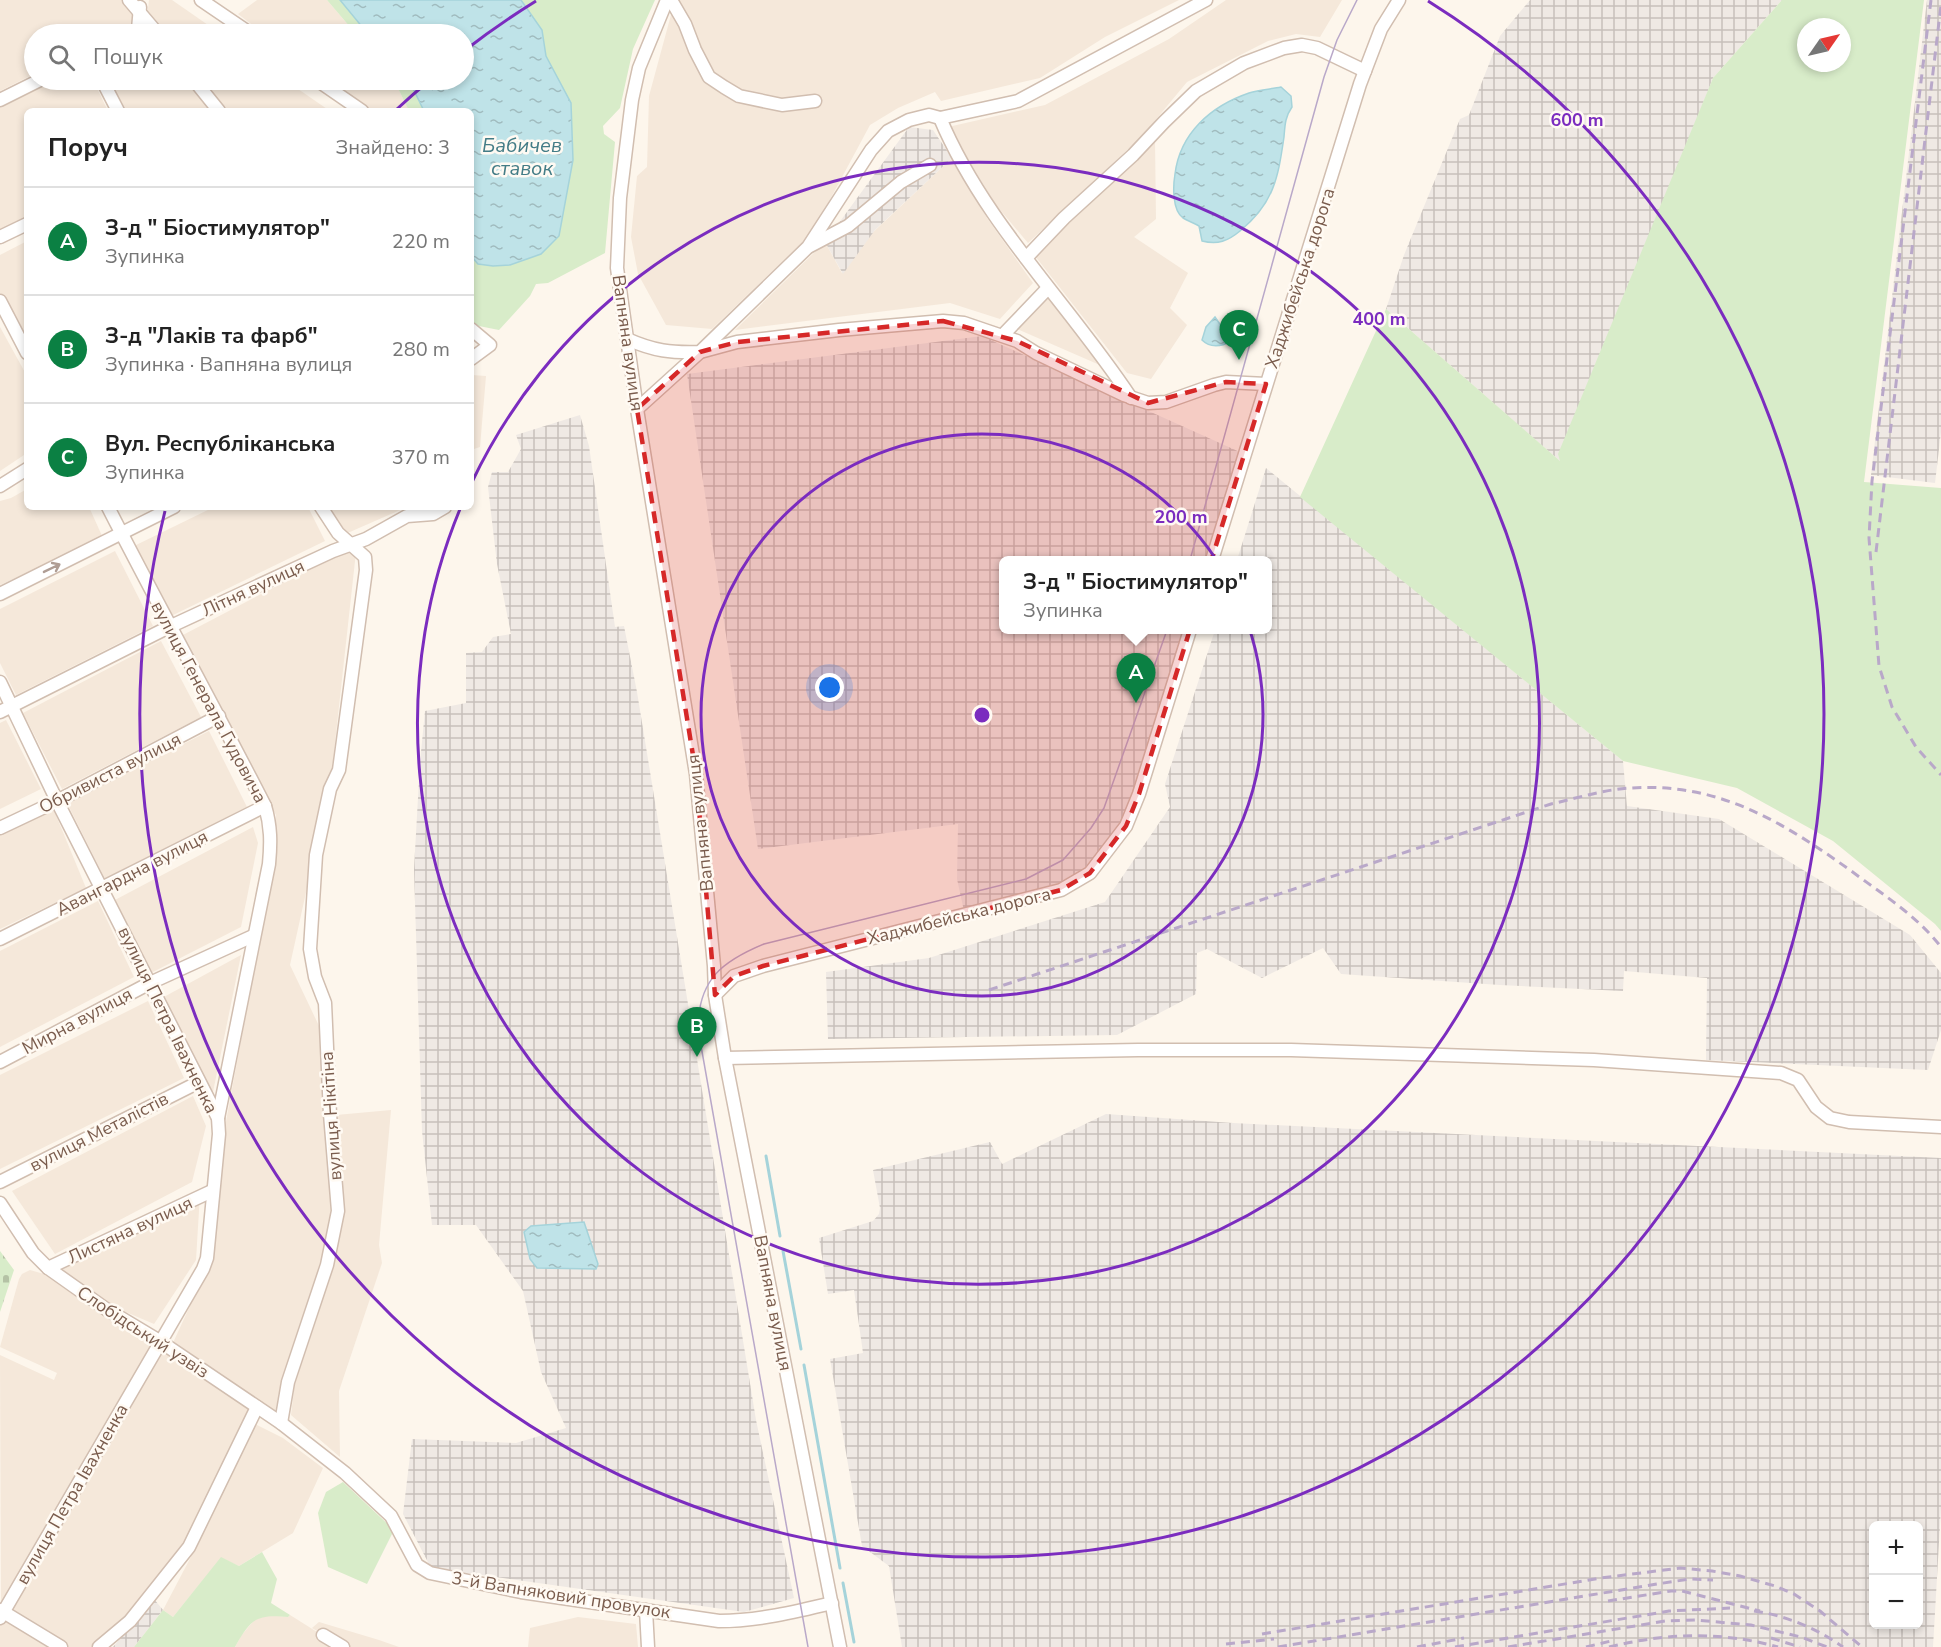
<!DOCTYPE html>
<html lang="uk">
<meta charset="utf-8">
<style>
body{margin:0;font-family:"Nunito Sans",sans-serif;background:#f6f6f6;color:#222}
.controls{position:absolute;right:18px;bottom:18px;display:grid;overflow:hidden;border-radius:9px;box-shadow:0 3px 9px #0003}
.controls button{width:54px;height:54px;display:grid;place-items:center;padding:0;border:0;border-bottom:2px solid #e0e0e0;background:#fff;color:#222;font:30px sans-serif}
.compass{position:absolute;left:1797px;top:18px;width:54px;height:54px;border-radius:50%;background:#fff;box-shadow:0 3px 9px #0003;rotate:56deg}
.you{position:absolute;left:830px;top:688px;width:21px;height:21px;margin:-15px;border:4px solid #fff;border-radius:50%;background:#1a73e8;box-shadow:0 0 0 9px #1a73e833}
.badge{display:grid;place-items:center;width:39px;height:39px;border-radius:50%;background:#0b8043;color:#fff;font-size:20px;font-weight:700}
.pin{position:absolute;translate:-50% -50px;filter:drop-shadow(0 2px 3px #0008)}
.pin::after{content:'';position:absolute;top:32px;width:21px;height:18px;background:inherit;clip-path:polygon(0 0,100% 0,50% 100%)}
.popup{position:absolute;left:999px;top:556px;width:273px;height:78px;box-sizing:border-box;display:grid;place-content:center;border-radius:9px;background:#fff;filter:drop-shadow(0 2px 4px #0005);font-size:20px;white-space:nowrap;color:#767676}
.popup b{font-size:22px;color:#222}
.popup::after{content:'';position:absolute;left:50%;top:100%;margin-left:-12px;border:12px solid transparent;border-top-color:#fff}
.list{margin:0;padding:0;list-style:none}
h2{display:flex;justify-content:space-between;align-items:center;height:78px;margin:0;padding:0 24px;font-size:26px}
h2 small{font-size:20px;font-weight:400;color:#767676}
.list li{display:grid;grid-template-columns:39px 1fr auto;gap:18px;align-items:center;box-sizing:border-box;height:108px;padding:0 24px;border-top:2px solid #e0e0e0}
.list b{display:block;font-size:22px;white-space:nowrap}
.list p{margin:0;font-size:20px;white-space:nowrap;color:#767676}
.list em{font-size:20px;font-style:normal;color:#767676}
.icon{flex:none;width:33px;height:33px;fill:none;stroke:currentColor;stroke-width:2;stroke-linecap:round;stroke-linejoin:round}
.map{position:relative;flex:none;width:1941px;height:1647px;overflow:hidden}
.search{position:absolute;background:#fff;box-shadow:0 3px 9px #0003;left:24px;top:24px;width:450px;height:66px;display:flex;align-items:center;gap:15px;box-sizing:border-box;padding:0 21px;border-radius:33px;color:#767676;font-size:22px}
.panel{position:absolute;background:#fff;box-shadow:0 3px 9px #0003;left:24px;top:108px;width:450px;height:402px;border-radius:9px}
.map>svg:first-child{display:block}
.residential{fill:#f5e8da}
.industrial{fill:url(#industrial-grid);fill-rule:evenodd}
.grass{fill:#d8ecc9;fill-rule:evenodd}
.cemetery{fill:url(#cemetery-stones)}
.water{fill:url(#water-ripples);stroke:#a5d3da;stroke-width:1.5}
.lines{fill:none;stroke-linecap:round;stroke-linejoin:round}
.stream{stroke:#a5d3da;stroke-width:3}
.minor-casing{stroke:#d1beb0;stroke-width:15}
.minor{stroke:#fff;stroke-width:12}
.tram{stroke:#b9a8c9;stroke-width:1.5}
.rail{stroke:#b9a8c9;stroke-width:3;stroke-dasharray:9 6;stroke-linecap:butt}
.oneway{stroke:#af9d94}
.marked{fill:#d62828;fill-opacity:0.2;stroke:#d62828;stroke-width:4.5;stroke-dasharray:12 8;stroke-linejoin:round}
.ring{fill:none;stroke:#7b2cbf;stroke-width:3}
.labels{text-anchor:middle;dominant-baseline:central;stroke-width:5;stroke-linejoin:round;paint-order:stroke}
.street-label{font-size:18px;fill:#7a5c4d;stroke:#fffaf3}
.water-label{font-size:20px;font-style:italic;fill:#437c86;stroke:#fffaf3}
.centre{fill:#7b2cbf;stroke:#fffaf3;stroke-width:3}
.ring-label{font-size:18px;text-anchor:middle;font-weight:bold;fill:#7b2cbf;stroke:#fffaf3;stroke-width:5;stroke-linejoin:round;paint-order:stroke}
</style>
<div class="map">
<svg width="1941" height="1647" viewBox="0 0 1941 1647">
<defs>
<pattern id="industrial-grid" width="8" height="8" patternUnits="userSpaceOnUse" patternTransform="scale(1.5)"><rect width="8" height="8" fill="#efe9e4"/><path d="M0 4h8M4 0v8" fill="none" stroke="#c7c0bb"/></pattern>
<pattern id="cemetery-stones" width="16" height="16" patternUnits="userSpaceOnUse" patternTransform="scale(1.5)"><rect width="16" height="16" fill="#d8ecc9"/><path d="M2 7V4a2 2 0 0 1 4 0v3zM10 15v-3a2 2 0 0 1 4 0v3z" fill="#b4c2a5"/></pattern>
<pattern id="water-ripples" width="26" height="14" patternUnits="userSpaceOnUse" patternTransform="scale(1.5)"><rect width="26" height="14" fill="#bfe3e8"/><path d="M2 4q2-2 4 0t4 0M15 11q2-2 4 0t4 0" fill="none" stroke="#a0bbbe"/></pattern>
</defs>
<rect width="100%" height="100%" fill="#fdf6ec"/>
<g class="residential">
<polygon points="0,0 124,0 137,15 129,27 114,34 34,34 34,74 0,91"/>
<polygon points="149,0 172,0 221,34 161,34 147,17"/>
<polygon points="257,0 327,0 356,34 264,34 238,14"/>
<polygon points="675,0 1179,0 1105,37 1040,78 941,101 935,92 898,108 870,125 812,233 712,329 666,325 638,274 631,237 637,176 647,167 649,96"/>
<polygon points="1226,0 1342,0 1320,37 1296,34 1268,41 1187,82 1143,135 1028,243 996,205 948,127 1045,105 1169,39"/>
<polygon points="47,80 93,80 108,111 27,111 27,218 0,233 0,103"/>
<polygon points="110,80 188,80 213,111 125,111"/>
<polygon points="200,80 285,80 330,111 226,111"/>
<polygon points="320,80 394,80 409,111 359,111"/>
<polygon points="1155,140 1156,219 1134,237 1188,273 1170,308 1187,325 1151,379 1127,373 1035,256"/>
<polygon points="952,158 987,218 1033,283 1000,319 950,303 735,330 825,242 842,273 868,237"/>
<polygon points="27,241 27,339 24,340 0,293 0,255"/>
<polygon points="1044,292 1102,366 1010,326"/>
<polygon points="0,327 27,376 27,453 0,471"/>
<polygon points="472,375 486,376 480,447 471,450"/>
<polygon points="27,489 27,507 89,507 103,538 0,585 0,501 11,498"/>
<polygon points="214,507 308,507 325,541 167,618 132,547"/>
<polygon points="327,507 407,507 343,535"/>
<polygon points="115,551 153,626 16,695 0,663 0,609"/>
<polygon points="343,551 356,552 331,779 290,965 320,1028 335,1213 320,1264 281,1382 275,1414 172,1345 212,1258 224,1132 276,853 276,815 181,636"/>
<polygon points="161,641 201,717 62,789 23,713"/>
<polygon points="6,720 41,789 0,809 0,723"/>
<polygon points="209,731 247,807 105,879 67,803"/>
<polygon points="53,808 86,888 0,929 0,835"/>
<polygon points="253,827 258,843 241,927 151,973 113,901"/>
<polygon points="98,901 134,977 0,1047 0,951"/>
<polygon points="241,955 212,1097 162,998"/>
<polygon points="148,1001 184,1078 0,1169 0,1075"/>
<polygon points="193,1096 206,1126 192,1182 55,1254 12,1191"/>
<polygon points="391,1110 379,1245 382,1263 339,1391 340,1457 291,1415 295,1382 333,1268 344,1211 336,1115"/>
<polygon points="200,1194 196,1260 154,1324 100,1301 51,1264"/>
<polygon points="30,1270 65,1280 159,1340 1,1606 0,1355 54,1380 57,1373 0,1347 19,1279 22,1274"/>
<polygon points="164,1347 254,1408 188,1546 130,1620 97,1647 64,1647 4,1611"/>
<polygon points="255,1424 283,1438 323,1468 293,1533 239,1566 221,1558 173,1617 163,1610 194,1551"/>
<polygon points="4,1614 59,1647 0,1647 0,1622"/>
<polygon points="269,1615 288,1617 290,1615 341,1647 235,1647 241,1636 255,1619"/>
<polygon points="578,1617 636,1624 638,1647 528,1647 530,1628"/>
<polygon points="319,1622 379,1640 399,1647 344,1647 312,1628"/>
</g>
<g class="industrial">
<polygon points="1530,0 1782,0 1713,78 1561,462 1386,309 1404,255 1460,119 1469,115 1500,36"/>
<polygon points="1927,0 1941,0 1941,432 1935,483 1871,475"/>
<polygon points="909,127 933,130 952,158 875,230 843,274 825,242"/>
<polygon points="990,335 993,341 1242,453 1209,560 1004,560 1004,630 1188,630 1123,824 1083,870 1057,884 964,911 957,879 958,824 758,849 687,374"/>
<polygon points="580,415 589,446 615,627 624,626 637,692 756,1420 794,1598 744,1612 431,1568 403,1514 412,1439 516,1443 566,1428 541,1372 523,1291 476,1225 432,1225 422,1131 414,869 420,762 425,711 466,703 466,653 482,652 493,637 511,634 497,564 488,487 492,472 508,472 521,449 516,435"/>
<polygon points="1266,468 1623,761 1627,806 1719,819 1910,935 1941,973 1941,1030 1928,1070 1706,1060 1707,978 1624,971 1623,991 1500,985 1341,974 1323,948 1262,978 1207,949 1197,953 1196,994 1117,1035 828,1039 826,972 929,958 1105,902 1170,807 1165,784 1215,630 1268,630 1268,560 1237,560"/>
<path d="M1106 1114 1233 1123 1941 1158V1508L1933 1647H902L889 1566 862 1546 830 1359 863 1353 854 1290 828 1294 819 1238 873 1221 879 1214 880 1208 873 1170 990 1142 1002 1164ZM1874 1526H1918V1624H1874Z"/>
<polygon points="154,1599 163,1610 134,1647 113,1647"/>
</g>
<g class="grass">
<polygon points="327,0 655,0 633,49 620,108 603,126 604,134 615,142 605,253 548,283 536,284 530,296 499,330 474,325 471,319 471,111 409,111 394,80 464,80 464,34 356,34"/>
<path d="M1782 0H1924L1864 482 1941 488V931L1935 924 1833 841 1737 788 1623 761 1300 497 1386 309 1560 461 1558 454 1713 78ZM1806 27H1842V63H1806Z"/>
<polygon points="343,1482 394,1530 367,1584 328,1567 318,1513 326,1492"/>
<path d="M262 1552 277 1579 271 1603 290 1615 288 1617C256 1614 251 1619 235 1647H134L163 1610 173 1617 221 1557 239 1566Z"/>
</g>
<polygon class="cemetery" points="0,1251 14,1270 0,1312"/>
<g class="water">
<polygon points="340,0 521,0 542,30 546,56 571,103 573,160 559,236 541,254 510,265 493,266 478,264 471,256 471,111 424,111 409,80 464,80 464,34 368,34"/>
<path d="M1281 87 1291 96 1292 107C1285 117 1285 125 1284 137 1278 178 1274 203 1240 231 1228 241 1218 245 1202 241L1199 226C1194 223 1188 221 1183 218 1172 210 1173 186 1175 174 1180 133 1211 106 1249 93 1259 90 1271 89 1281 87Z"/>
<path d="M1215 317 1228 336 1231 337V341C1221 347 1210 348 1202 340L1206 327Z"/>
<polygon points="584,1222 598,1264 596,1269 537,1268 530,1259 524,1232 531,1226"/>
</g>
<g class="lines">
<g class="stream">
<polyline points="766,1156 780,1236"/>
<polyline points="783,1251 801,1349"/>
<polyline points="804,1365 840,1568"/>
<polyline points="843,1583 854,1642"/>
</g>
<defs>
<g id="minor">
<polyline points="129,0 158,34"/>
<polyline points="201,0 251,34"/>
<polyline points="667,0 639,68 632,100 620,198 617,268 637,409 696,774 714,966 715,995 725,1058 840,1647"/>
<polyline points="671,0 685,24 695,50 709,77 724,87 739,96 782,105 815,101"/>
<polyline points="128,34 138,29 140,7"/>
<polyline points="102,80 118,111"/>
<polyline points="194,80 219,111"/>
<polyline points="317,80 362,111"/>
<polyline points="0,100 40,80"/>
<path d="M940 118C984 223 1069 304 1131 398"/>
<polyline points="0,237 27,224"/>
<polyline points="810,246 848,226 901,182 930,165"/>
<polyline points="1026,258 1064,218 1133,155 1164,122 1196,91 1244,63 1284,48 1302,45 1317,48 1365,71"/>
<polyline points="0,301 27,353"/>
<polyline points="471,329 490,345 471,359"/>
<polyline points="1003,335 1048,288"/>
<path d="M627 339C654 351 671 353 700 352L808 247 871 150 888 131 909 120 929 115 940 118 1018 101 1206 0"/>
<polyline points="637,409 700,352 737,342 839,330 943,321 964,323 1017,341 1036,353 1124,395 1148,403 1166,402 1214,385 1226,382 1266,384"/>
<polyline points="0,486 27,469"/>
<path d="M108 507C159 607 214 706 265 806 271 826 271 843 269 864L218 1118"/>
<polyline points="1212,560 1360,84 1381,29 1399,0"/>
<polyline points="0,594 174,507"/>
<polyline points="0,682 57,801 218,1118 219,1134 207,1258 203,1269 0,1618"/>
<polyline points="0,712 169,627 333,551 366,539 407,516 433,514 445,507"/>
<polyline points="0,828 57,801 219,716"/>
<polyline points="0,939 265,806"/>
<polyline points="715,995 734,976 763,966 1061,890 1090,873 1126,826 1139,794 1190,630"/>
<polyline points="725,1058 1138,1050 1291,1050 1594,1060 1781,1073 1798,1080 1816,1107 1830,1118 1849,1122 1941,1127"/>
<polyline points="0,1062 150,983 253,936"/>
<polyline points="0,1182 199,1082"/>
<path d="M0 1203 33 1253 48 1268 106 1309 161 1342 281 1423 345 1473 391 1516 417 1565 430 1573 521 1592 719 1621C757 1621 795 1612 832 1603"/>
<polyline points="48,1268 212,1191"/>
<polyline points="281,1423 288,1382 327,1265 338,1211 330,1114 325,1003 315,977 310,949 316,855 330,789 339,770 366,570 365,557 338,533 321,507"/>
<polyline points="0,1610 61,1647"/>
<polyline points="646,1610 648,1647"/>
<polyline points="323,1635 343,1647"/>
<polyline points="99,1647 130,1621 189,1547 257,1407"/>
</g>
</defs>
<use href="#minor" class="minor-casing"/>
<use href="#minor" class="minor"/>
<g class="tram">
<polyline points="1190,560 1324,77 1337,40 1357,0"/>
<path d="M808 1647 698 1029C698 979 723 961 764 944L1026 879 1063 860 1091 828 1104 808 1167 630"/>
</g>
<g class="rail">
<polyline points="1931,0 1872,481 1869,538 1879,666 1892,707 1916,747 1941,775"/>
<polyline points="1876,552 1941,5"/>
<path d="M989 990 1551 804C1578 798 1605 789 1632 788 1720 782 1786 824 1854 873 1885 896 1918 917 1941 947"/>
<polyline points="1608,1601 1671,1591 1682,1591 1760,1611"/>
<path d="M1754 1611C1785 1615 1818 1629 1843 1647"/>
<polyline points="1262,1634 1601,1578 1680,1568 1712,1571 1740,1576 1775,1586 1794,1594 1820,1611 1862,1647"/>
<polyline points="1771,1638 1800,1647"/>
<polyline points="1226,1644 1274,1639"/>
<polyline points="1278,1647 1657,1584 1690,1579 1713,1580"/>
<polyline points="1417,1647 1464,1638"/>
<polyline points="1455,1647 1669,1611 1730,1608"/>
<polyline points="1508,1647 1665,1621 1695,1620 1751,1625 1801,1637 1827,1647"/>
<polyline points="1586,1647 1615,1640"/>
<path d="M1609 1647C1666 1633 1721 1631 1778 1647"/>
</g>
</g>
<defs><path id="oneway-shaft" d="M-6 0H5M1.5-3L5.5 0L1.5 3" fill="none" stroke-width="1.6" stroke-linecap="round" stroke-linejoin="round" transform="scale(1.5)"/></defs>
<use class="oneway" href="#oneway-shaft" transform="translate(52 568) rotate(-26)"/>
<path class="marked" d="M943 321 1017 341 1148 403 1226 382 1266 384 1139 794 1126 826 1090 873 1061 890 763 966 734 976 715 995 696 774 637 409 700 352 737 342Z"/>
<g class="ring">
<circle cx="982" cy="715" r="281"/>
<path d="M472 482A561 561 0 1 1 460 509"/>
<path d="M397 109A842 842 0 0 1 430 80M464 51A842 842 0 0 1 536 1M1428 1A842 842 0 1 1 165 511"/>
</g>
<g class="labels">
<g class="street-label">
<text transform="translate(1300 278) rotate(-72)">Хаджибейська дорога</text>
<text transform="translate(628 343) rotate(82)">Вапняна вулиця</text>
<text transform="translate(253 588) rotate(-25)">Літня вулиця</text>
<text transform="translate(209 702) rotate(62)">вулиця Генерала Гудовича</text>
<text transform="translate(110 773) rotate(-27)">Обривиста вулиця</text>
<text transform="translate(700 823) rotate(-96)">Вапняна вулиця</text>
<text transform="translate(132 873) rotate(-27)">Авангардна вулиця</text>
<text transform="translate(959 916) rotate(-14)">Хаджибейська дорога</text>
<text transform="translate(168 1020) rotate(64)">вулиця Петра Івахненка</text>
<text transform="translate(77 1021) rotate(-28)">Мирна вулиця</text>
<text transform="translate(331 1116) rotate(-94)">вулиця Нікітіна</text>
<text transform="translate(99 1132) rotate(-27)">вулиця Металістів</text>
<text transform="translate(130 1230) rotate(-25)">Листяна вулиця</text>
<text transform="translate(773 1303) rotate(79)">Вапняна вулиця</text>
<text transform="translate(143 1332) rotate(33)">Слобідський узвіз</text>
<text transform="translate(72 1494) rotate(-60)">вулиця Петра Івахненка</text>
<text transform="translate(561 1595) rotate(9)">3-й Вапняковий провулок</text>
</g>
<g class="water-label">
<text x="522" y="145">Бабичев<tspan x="522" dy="23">ставок</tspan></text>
</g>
</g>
<circle cx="982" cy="715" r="9" class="centre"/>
<g class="ring-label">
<text x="1577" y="126">600 m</text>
<text x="1379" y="325">400 m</text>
<text x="1181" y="523">200 m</text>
</g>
</svg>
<div class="controls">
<button>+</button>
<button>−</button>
</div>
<svg class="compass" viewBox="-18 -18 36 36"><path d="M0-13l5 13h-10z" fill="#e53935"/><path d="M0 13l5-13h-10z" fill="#767676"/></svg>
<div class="you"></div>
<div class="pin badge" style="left:1136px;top:703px">A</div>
<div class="popup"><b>З-д &quot; Біостимулятор&quot;</b>Зупинка</div>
<div class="pin badge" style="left:697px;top:1057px">B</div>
<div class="pin badge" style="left:1239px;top:360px">C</div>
<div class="search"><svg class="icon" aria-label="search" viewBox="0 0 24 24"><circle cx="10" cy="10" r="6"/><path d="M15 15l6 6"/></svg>Пошук</div>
<section class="panel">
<h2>Поруч<small>Знайдено: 3</small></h2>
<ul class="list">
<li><span class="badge">A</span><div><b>З-д &quot; Біостимулятор&quot;</b><p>Зупинка</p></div><em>220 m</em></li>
<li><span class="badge">B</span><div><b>З-д &quot;Лаків та фарб&quot;</b><p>Зупинка · Вапняна вулиця</p></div><em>280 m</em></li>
<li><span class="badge">C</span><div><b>Вул. Республіканська</b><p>Зупинка</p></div><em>370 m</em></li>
</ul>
</section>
</div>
